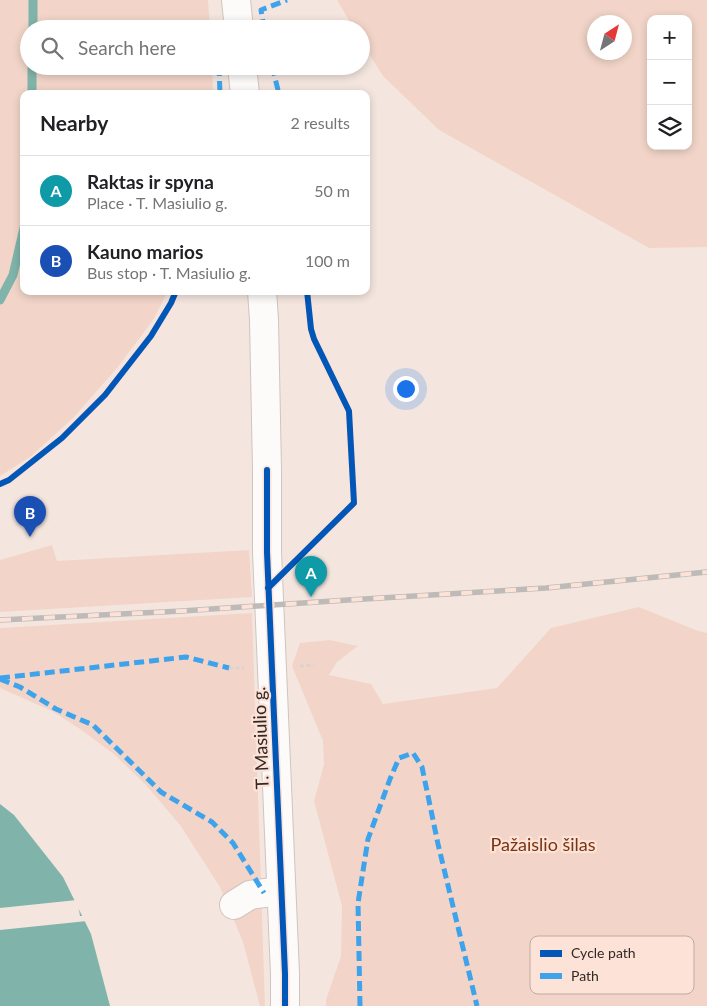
<!DOCTYPE html>
<meta charset="utf-8">
<style>
body{margin:0;font-family:Lato,sans-serif;background:#f2f2f2;color:#202124}
.controls{position:absolute;right:15px;top:15px;display:grid;overflow:hidden;border-radius:10px;box-shadow:0 2px 8px #0003}
.controls button{width:45px;height:45px;display:grid;place-items:center;padding:0;border:0;border-bottom:1px solid #e0e0e0;background:#fff;color:#202124;font:25px sans-serif}
.compass{position:absolute;left:587px;top:15px;width:45px;height:45px;border-radius:50%;background:#fff;box-shadow:0 2px 8px #0003;rotate:36deg}
.you{position:absolute;left:405px;top:388px;width:18px;height:18px;margin:-12px;border:4px solid #fff;border-radius:50%;background:#1a73e8;box-shadow:0 0 0 8px #1a73e833}
.badge{display:grid;place-items:center;width:32px;height:32px;border-radius:50%;background:#756a65;color:#fff;font-size:16px;font-weight:700}
.pin{position:absolute;translate:-50% -41px;filter:drop-shadow(0 1px 2px #0008)}
.pin::after{content:'';position:absolute;top:26px;width:18px;height:15px;background:inherit;clip-path:polygon(0 0,100% 0,50% 100%)}
.list{margin:0;padding:0;list-style:none}
h2{display:flex;justify-content:space-between;align-items:center;height:65px;margin:0;padding:0 20px;font-size:21px}
h2 small{font-size:16px;font-weight:400;color:#757577}
.list li{display:grid;grid-template-columns:32px 1fr auto;gap:15px;align-items:center;box-sizing:border-box;height:70px;padding:0 20px;border-top:1px solid #e0e0e0}
.list b{display:block;font-size:19px;white-space:nowrap}
.list p{margin:0;font-size:16px;white-space:nowrap;color:#757577}
.list em{font-size:16px;font-style:normal;color:#757577}
.icon{flex:none;width:28px;height:28px;fill:none;stroke:currentColor;stroke-width:2;stroke-linecap:round;stroke-linejoin:round}
.map{position:relative;flex:none;width:707px;height:1006px;overflow:hidden}
.search{position:absolute;background:#fff;box-shadow:0 2px 8px #0003;left:20px;top:20px;width:350px;height:55px;display:flex;align-items:center;gap:12px;box-sizing:border-box;padding:0 18px;border-radius:28px;color:#757577;font-size:19px}
.panel{position:absolute;background:#fff;box-shadow:0 2px 8px #0003;left:20px;top:90px;width:350px;height:205px;border-radius:10px}
.map>svg:first-child{display:block}
.green{fill:#f2d5c8;fill-rule:evenodd}
.water{fill:#80b4aa}
.pier{fill:#f4e6df}
.lines{fill:none;stroke-linecap:round;stroke-linejoin:round}
.stream{stroke:#80b4aa;stroke-width:9}
.minor-casing{stroke:#cfc4bf;stroke-width:30}
.major-casing{stroke:#cfc4bf;stroke-width:30}
.path{stroke:#d9d4d2;stroke-width:3;stroke-dasharray:4 2.5;stroke-linecap:butt}
.minor{stroke:#fdfbfa;stroke-width:28}
.major{stroke:#fdfbfa;stroke-width:28}
.rail-casing{stroke:#bebab8;stroke-width:5.5}
.rail{stroke:#fce2d7;stroke-width:4;stroke-dasharray:11;stroke-linecap:butt}
.quiet{stroke:#3ea3eb;stroke-width:5;stroke-dasharray:10 5;stroke-linecap:butt}
.cycleway-casing{stroke:#fce2d7;stroke-width:9}
.cycleway{stroke:#0057b8;stroke-width:6}
.labels{text-anchor:middle;dominant-baseline:central;stroke-width:4.5;stroke-linejoin:round;paint-order:stroke}
.street-label{font-size:18px;fill:#312824;stroke:#fce2d7}
.park-label{font-size:18px;fill:#7a330f;stroke:#fce2d7}
.key{fill:#fce2d7;stroke:#bfaaa1;stroke-width:1}
.key-label{font-size:14px;fill:#312824}
</style>
<div class="map">
<svg width="707" height="1006" viewBox="0 0 707 1006">
<rect width="100%" height="100%" fill="#f4e6df"/>
<g class="green">
<polygon points="0,0 208,0 210,29 29,29 29,66 212,66 213,94 24,94 24,291 168,291 153,320 117,368 73,418 30,457 0,476"/>
<path d="M337 0H707V247L649 248 439 130 383 76 361 41V29H354ZM651 19H688V146H651ZM624 22V52H594V22Z"/>
<polygon points="52,545 57,561 249,550 252,597 0,612 0,560"/>
<polygon points="639,607 698,631 707,633 707,1006 326,1006 326,1000 341,956 342,906 314,801 324,764 323,741 292,666 300,643 330,640 358,646 337,662 329,675 371,684 383,704 497,688 551,628"/>
<polygon points="252,613 265,1006 260,1006 243,942 220,887 180,825 146,785 115,755 83,731 52,711 0,688 0,628"/>
</g>
<polygon class="water" points="0,804 14,815 63,877 91,934 110,1006 0,1006"/>
<polygon class="pier" points="77,900 78,904 80,916 85,916 87,921 0,930 0,908"/>
<g class="lines">
<g class="stream">
<polyline points="33,29 33,0"/>
<polyline points="32,94 32,66"/>
<polyline points="0,300 13,275 24,228"/>
</g>
<defs>
<g id="minor">
<polyline points="267,470 267,552 285,974 285,1006"/>
<polyline points="234,905 250,895 281,891"/>
</g>
<g id="major">
<polyline points="236,0 239,29"/>
<polyline points="242,66 245,94"/>
<polyline points="262,291 264,320 267,470"/>
</g>
</defs>
<use href="#minor" class="minor-casing"/>
<use href="#major" class="major-casing"/>
<g class="path">
<polyline points="300,666 314,665"/>
<polyline points="229,668 244,668"/>
</g>
<use href="#minor" class="minor"/>
<use href="#major" class="major"/>
<defs>
<polyline id="rail" points="0,620 182,611 348,600 546,588 707,572"/>
</defs>
<use href="#rail" class="rail-casing"/>
<use href="#rail" class="rail"/>
<g class="quiet">
<polyline points="264,29 261,10 287,0"/>
<polyline points="219,66 220,94"/>
<polyline points="272,66 279,94"/>
<polyline points="0,678 186,657 229,668"/>
<polyline points="0,679 20,687 56,709 93,725 161,792 212,822 233,843 264,893"/>
<polyline points="360,1006 358,903 368,839 390,779 399,758 413,753 422,767 438,844 477,1006"/>
</g>
<defs>
<g id="cycleway">
<polyline points="267,470 267,552 285,974 285,1006"/>
<polyline points="0,484 9,480 62,438 105,395 151,336 171,303 176,291"/>
<polyline points="268,588 354,503 349,411 314,339 311,329 307,291"/>
</g>
</defs>
<use href="#cycleway" class="cycleway-casing"/>
<use href="#cycleway" class="cycleway"/>
</g>
<g class="labels">
<g class="street-label">
<text transform="translate(260 738) rotate(-92)">T. Masiulio g.</text>
</g>
<g class="park-label">
<text x="543" y="844">Pažaislio šilas</text>
</g>
</g>
<rect x="530" y="936" width="164" height="58" rx="8" class="key"/>
<rect x="540" y="950" width="22" height="7" fill="#0057b8"/>
<rect x="540" y="973" width="22" height="6" fill="#3ea3eb"/>
<g class="key-label">
<text x="571" y="958">Cycle path</text>
<text x="571" y="981">Path</text>
</g>
</svg>
<div class="controls">
<button>+</button>
<button>−</button>
<button><svg class="icon" aria-label="layers" viewBox="0 0 24 24"><path d="M12 4l9 5-9 5-9-5zM3 14l9 5 9-5"/></svg></button>
</div>
<svg class="compass" viewBox="-18 -18 36 36"><path d="M0-13l5 13h-10z" fill="#e53935"/><path d="M0 13l5-13h-10z" fill="#757577"/></svg>
<div class="you"></div>
<div class="pin badge" style="left:311px;top:597px;background:#0f9aa8">A</div>
<div class="pin badge" style="left:30px;top:537px;background:#1a4fb4">B</div>
<div class="search"><svg class="icon" aria-label="search" viewBox="0 0 24 24"><circle cx="10" cy="10" r="6"/><path d="M15 15l6 6"/></svg>Search here</div>
<section class="panel">
<h2>Nearby<small>2 results</small></h2>
<ul class="list">
<li><span class="badge" style="background:#0f9aa8">A</span><div><b>Raktas ir spyna</b><p>Place · T. Masiulio g.</p></div><em>50 m</em></li>
<li><span class="badge" style="background:#1a4fb4">B</span><div><b>Kauno marios</b><p>Bus stop · T. Masiulio g.</p></div><em>100 m</em></li>
</ul>
</section>
</div>
